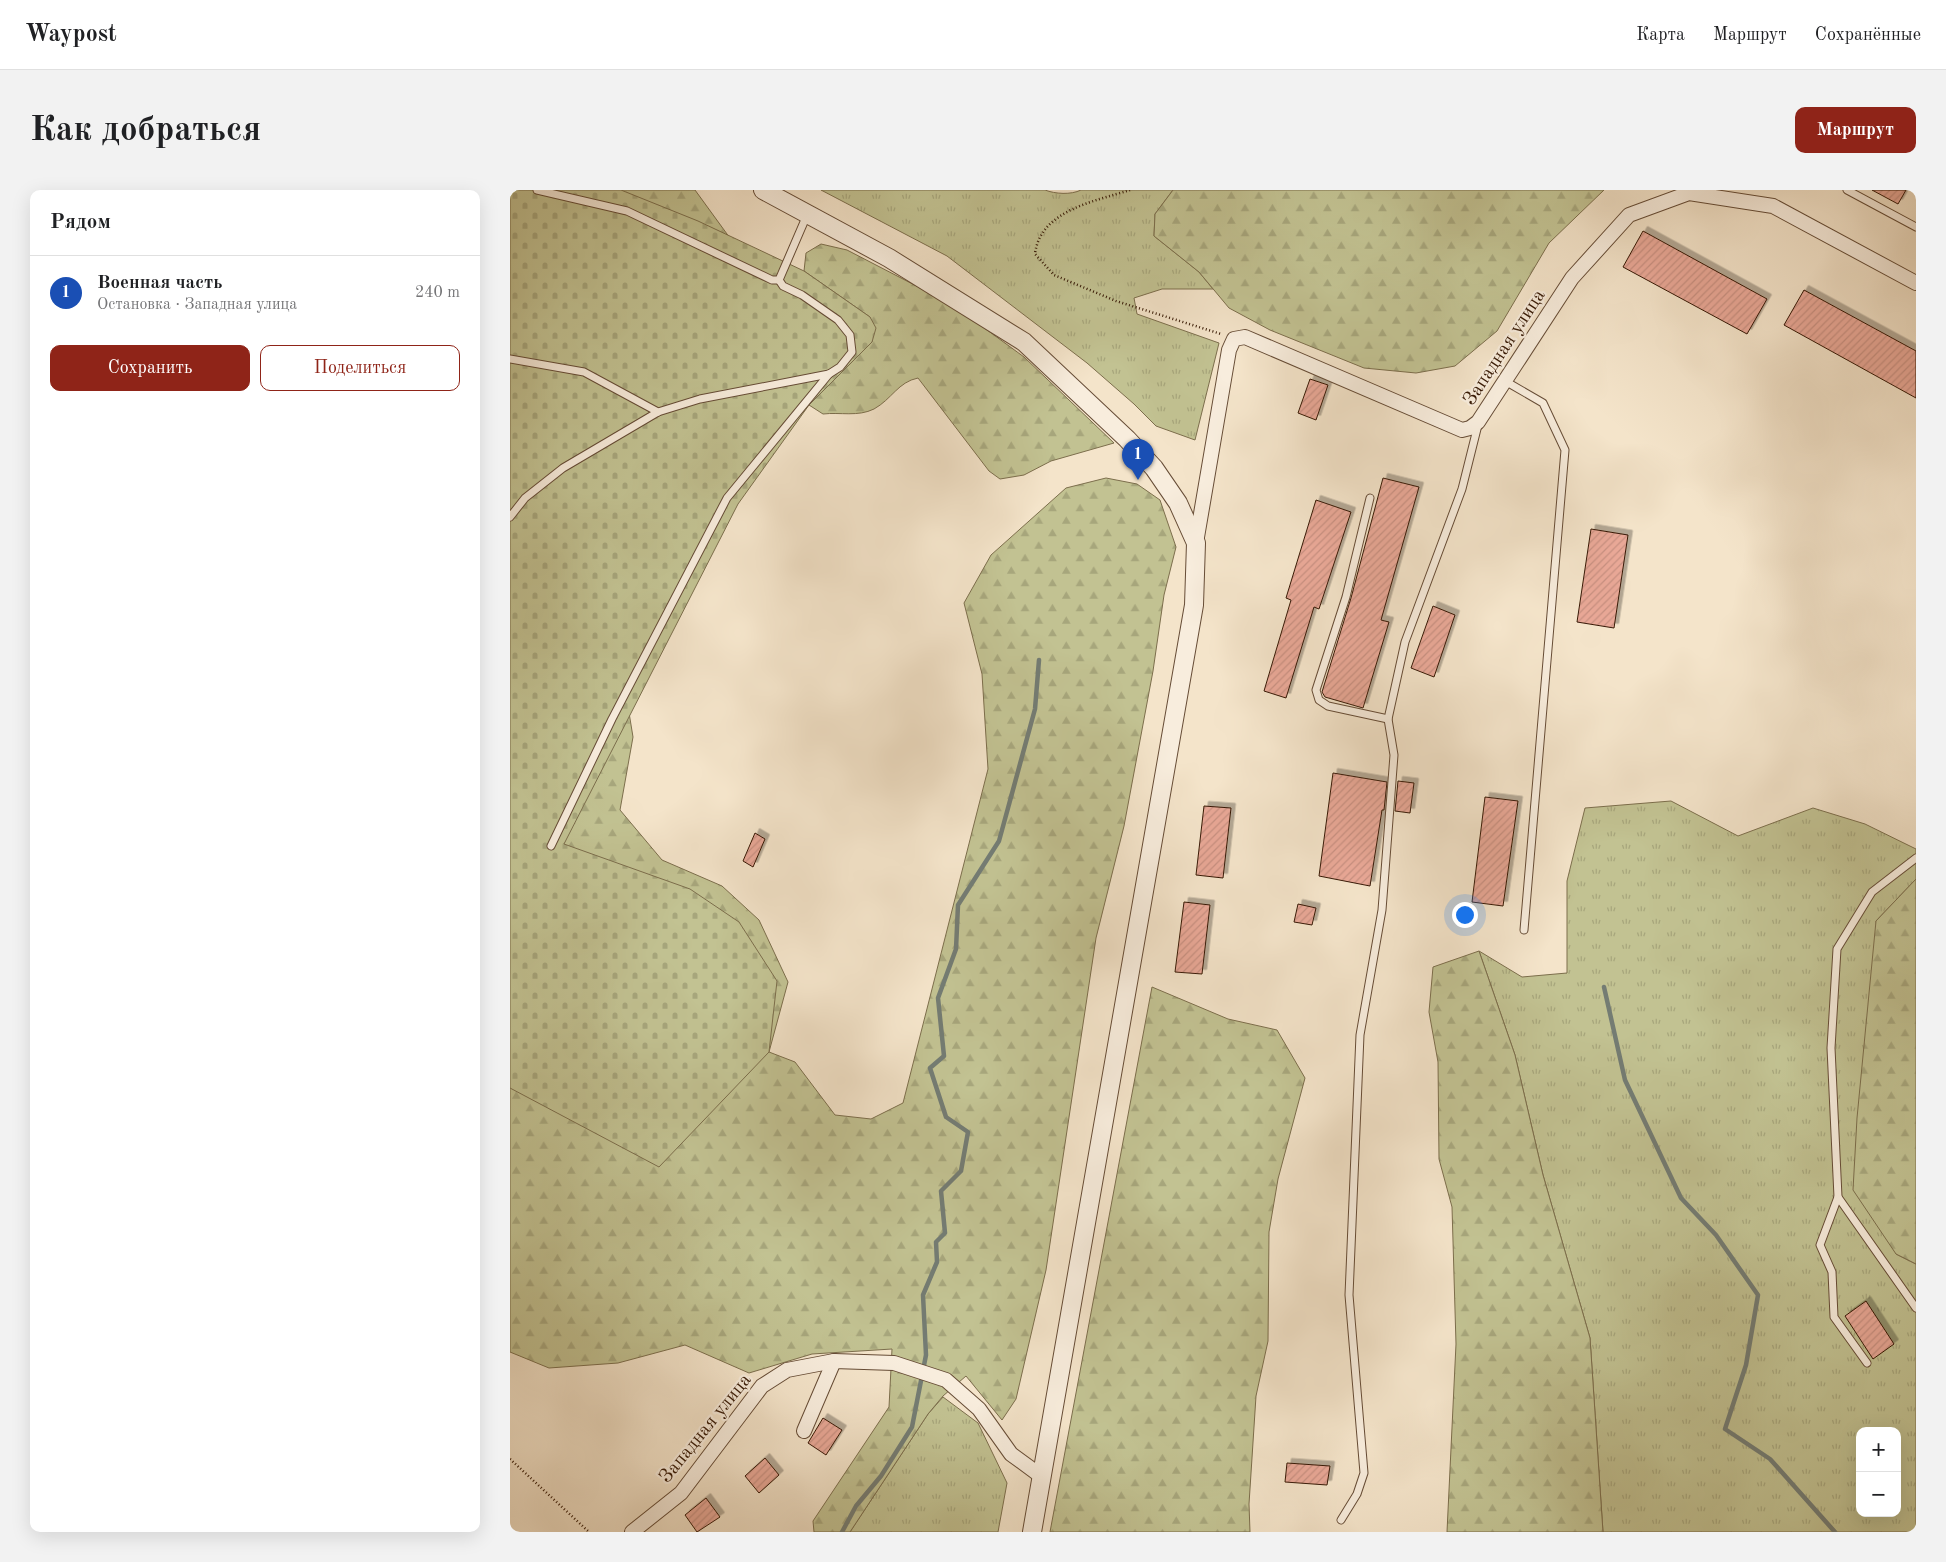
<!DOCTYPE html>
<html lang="ru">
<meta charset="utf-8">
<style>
body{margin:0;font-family:"Old Standard TT",serif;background:#f2f2f2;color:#202124}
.controls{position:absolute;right:15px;bottom:15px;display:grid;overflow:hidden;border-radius:10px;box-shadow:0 5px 20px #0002}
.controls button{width:45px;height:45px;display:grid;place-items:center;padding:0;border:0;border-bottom:1px solid #e0e0e0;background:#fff;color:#202124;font:25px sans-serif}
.you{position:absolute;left:954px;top:724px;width:18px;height:18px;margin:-12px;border:4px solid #fff;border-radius:50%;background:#1a73e8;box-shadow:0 0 0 8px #1a73e833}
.badge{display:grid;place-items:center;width:32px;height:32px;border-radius:50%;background:#8f2418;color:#fff;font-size:16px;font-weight:700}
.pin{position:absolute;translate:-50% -41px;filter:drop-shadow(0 1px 2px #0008)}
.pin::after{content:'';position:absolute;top:26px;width:18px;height:15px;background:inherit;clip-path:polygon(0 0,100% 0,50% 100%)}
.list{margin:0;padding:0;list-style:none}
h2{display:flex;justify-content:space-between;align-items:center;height:65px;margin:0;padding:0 20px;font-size:21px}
h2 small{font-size:16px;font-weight:400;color:#757577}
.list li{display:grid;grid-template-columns:32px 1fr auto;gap:15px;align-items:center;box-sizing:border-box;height:75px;padding:0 20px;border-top:1px solid #e0e0e0}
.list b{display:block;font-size:19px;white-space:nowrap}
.list p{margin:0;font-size:16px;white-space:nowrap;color:#757577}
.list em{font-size:16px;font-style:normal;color:#757577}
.actions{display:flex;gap:10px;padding:15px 20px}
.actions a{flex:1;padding:11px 0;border:1px solid #8f2418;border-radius:10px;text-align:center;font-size:18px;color:#8f2418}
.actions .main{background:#8f2418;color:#fff}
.map{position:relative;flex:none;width:1406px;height:1342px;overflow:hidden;border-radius:10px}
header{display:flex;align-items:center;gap:30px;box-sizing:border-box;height:70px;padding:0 25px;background:#fff;border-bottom:1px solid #e0e0e0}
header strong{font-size:24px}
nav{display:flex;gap:28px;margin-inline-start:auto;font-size:18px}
.intro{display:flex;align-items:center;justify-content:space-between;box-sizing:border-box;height:120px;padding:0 30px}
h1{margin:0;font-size:35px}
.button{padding:12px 22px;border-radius:10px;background:#8f2418;color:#fff;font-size:18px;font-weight:700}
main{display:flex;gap:30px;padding:0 30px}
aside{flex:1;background:#fff;border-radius:10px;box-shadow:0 5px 20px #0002}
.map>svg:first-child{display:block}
.grass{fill:url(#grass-tufts);stroke:#7c6e4c;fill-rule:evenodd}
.forest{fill:url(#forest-firs);stroke:#7c6e4c}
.cemetery{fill:url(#cemetery-stones);stroke:#7c6e4c}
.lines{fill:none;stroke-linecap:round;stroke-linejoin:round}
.stream{stroke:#747c73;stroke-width:4.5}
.building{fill:url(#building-hatch);stroke:#371905;filter:url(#shadow)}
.service-casing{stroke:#664c36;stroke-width:9}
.minor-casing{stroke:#664c36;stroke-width:16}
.tertiary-casing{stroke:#664c36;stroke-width:20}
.path{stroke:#371905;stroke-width:2.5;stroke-dasharray:1 2.5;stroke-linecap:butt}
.service{stroke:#f8eddd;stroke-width:7}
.minor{stroke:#f8eddd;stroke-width:14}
.tertiary{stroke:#f8eddd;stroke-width:18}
.labels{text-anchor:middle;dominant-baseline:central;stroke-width:4.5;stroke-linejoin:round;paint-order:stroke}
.street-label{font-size:19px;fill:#371905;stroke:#f8eddd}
</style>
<header>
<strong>Waypost</strong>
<nav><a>Карта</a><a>Маршрут</a><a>Сохранённые</a></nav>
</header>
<div class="intro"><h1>Как добраться</h1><a class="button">Маршрут</a></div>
<main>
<aside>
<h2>Рядом<small></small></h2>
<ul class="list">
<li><span class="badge" style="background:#1a4fb4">1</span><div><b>Военная часть</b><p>Остановка · Западная улица</p></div><em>240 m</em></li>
</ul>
<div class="actions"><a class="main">Сохранить</a><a>Поделиться</a></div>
</aside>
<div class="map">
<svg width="1406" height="1342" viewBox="0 0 1406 1342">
<defs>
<pattern id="grass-tufts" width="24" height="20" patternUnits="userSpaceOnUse" patternTransform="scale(1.25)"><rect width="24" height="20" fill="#c2c292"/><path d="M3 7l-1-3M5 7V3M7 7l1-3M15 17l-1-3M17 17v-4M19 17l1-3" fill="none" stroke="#a7a67c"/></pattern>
<pattern id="forest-firs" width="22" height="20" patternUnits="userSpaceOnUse" patternTransform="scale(1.25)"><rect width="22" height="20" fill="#c2c292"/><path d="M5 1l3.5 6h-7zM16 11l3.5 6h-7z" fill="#a7a67c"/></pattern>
<pattern id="cemetery-stones" width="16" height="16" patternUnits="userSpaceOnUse" patternTransform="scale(1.25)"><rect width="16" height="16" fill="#c2c292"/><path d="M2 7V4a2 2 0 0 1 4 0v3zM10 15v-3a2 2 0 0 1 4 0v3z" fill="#a7a67c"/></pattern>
<pattern id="building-hatch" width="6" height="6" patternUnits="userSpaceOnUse" patternTransform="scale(1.25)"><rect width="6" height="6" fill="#e9a897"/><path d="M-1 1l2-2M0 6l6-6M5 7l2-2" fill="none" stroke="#c89081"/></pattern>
<filter id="shadow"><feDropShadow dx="4.5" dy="-4.5" stdDeviation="0" flood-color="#0004"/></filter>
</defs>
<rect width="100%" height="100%" fill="#f4e4ca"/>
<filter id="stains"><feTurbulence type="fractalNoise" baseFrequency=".004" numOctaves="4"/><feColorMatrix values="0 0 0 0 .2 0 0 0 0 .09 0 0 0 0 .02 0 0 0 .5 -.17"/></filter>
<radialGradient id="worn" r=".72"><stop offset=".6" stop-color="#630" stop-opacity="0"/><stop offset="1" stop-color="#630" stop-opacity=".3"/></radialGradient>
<g class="grass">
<path d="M311 0H535C545 4 561 5 571 0H663L645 24 644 46 689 82 703 99H652L624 108 627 124 709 153 685 250 646 236 624 214 577 173 437 66Z"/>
<path d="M1161 611 1228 646 1303 618 1355 634 1406 659V689L1366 731 1386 1064 1406 1074V1342H1093L1080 1148 1033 985 1005 865 969 761 1012 787 1057 783V691L1075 618ZM1350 1241H1387V1323H1350Z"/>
<polygon points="433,1207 468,1233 497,1293 488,1342 340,1342 418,1224"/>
</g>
<g class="forest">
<polygon points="0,0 185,0 233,66 112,480 123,547 110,620 152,670 212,696 249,730 278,792 259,862 285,872 325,925 361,929 393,913 478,579 472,484 454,413 481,365 556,298 596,288 627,294 650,310 666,357 654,405 643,481 614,636 586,748 536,1080 506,1209 492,1230 456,1186 433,1206 418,1224 340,1342 304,1342 303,1331 379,1217 382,1159 302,1164 239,1183 175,1155 108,1173 39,1178 0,1162"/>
<polygon points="663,0 1094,0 1039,53 987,141 945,176 906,183 854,178 760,140 719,118 689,82 644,46 645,24"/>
<path d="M311 54 337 60 420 103 473 137 514 167 604 253 541 271 514 285 490 289 479 281 408 188C388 192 382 209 364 219 348 227 330 222 313 224L299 215 362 152 360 127 294 81 296 63Z"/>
<polygon points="1406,689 1406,1074 1386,1064 1343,1000 1347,928 1366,731"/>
<polygon points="969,761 1005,865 1033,985 1080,1148 1093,1342 937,1342 946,1154 942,1017 929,969 928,872 919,822 923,777"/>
<polygon points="642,797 718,829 767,840 795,888 768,989 759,1042 758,1151 746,1206 739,1314 740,1342 540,1342"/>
</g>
<polygon class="cemetery" points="0,0 111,0 188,31 294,81 360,127 366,138 362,152 299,215 228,314 54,654 180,699 229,732 267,791 259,862 149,977 0,898"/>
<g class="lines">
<g class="stream">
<polyline points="1094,797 1115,890 1171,1008 1206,1045 1248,1105 1236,1175 1215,1239 1260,1269 1325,1342"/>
<polyline points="332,1342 346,1316 371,1286 402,1237 416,1165 413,1105 427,1072 426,1052 435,1043 431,1001 451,981 458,942 436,927 420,878 434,866 428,808 446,759 448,715 489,651 525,519 529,470"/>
</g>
</g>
<g class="building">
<polygon points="1362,0 1396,0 1388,14"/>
<polygon points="1133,41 1257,109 1237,144 1113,77"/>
<polygon points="1294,100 1406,161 1406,208 1274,135"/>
<polygon points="800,189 818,195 806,230 788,223"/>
<polygon points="873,288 909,297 871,430 879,432 853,518 815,507 812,502 841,408"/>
<polygon points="806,310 841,322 809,419 804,417 776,508 754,501 781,410 776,408"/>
<polygon points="1081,339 1118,345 1104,438 1067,432"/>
<polygon points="923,416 945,425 924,487 901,478"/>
<polygon points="823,583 877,592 874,620 872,620 860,696 809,686"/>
<polygon points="888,591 904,593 900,623 885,621"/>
<polygon points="975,607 1008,611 993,716 962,712"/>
<polygon points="694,616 721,618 713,688 686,685"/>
<polygon points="245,643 255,649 243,677 233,671"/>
<polygon points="674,712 700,715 692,784 665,782"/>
<polygon points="788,714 806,718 802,735 784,732"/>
<polygon points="1356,1111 1384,1154 1363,1169 1335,1126"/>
<polygon points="313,1228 332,1240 316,1265 298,1253"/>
<polygon points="255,1268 269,1285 249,1303 235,1286"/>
<polygon points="777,1273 820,1276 817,1295 775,1292"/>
<polygon points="196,1308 210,1327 187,1342 175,1325"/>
</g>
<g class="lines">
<defs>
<g id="service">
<polyline points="27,0 117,21 262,90 269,90 297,25"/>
<polyline points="1337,0 1406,37"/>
<polyline points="0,169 74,182 148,222"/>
<polyline points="995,191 1033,213 1055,260 1014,740"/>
<polyline points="860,308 836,407 806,500 809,510 818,516 878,529"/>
<polyline points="0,327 15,308 53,278 148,222 190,209 319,184 330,177 342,162 340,145 328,130 292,105 273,96 269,90"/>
<polyline points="41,656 102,529 217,308 319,184"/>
<polyline points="1406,668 1362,702 1327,759 1321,858 1328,1007 1406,1118"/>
<polyline points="1328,1007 1310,1055 1322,1082 1324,1127 1357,1173"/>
<polyline points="831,1330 847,1304 854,1283 839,1105 850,845 872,720 884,565 878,529 895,452 952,299 968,235"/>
</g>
<g id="minor">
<polyline points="686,353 719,160 724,149 735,147 952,240 960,238 968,232 1062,88 1119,25 1179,3 1263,16 1406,93"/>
<polyline points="294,1241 324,1171"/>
<polyline points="122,1342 171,1303 252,1196 277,1180 324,1171 384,1173 436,1190 469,1219 501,1264 531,1286"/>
</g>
<polyline id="tertiary" points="253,0 379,68 514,152 617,249 644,278 668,313 686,353 684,415 522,1342"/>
</defs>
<use href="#service" class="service-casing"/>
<use href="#minor" class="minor-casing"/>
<use href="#tertiary" class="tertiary-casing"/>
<g class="path">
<path d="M620 0C586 11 530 20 525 64L544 85 606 111 711 144"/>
<polyline points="0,1269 79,1342"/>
</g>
<use href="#service" class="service"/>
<use href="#minor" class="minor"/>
<use href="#tertiary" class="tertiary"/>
</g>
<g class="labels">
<g class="street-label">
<text transform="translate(995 158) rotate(-57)">Западная улица</text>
<text transform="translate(196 1239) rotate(-51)">Западная улица</text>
</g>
</g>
<rect width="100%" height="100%" filter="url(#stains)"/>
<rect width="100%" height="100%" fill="url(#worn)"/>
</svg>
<div class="controls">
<button>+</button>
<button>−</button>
</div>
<div class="you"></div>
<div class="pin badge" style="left:628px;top:290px;background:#1a4fb4">1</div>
</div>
</main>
